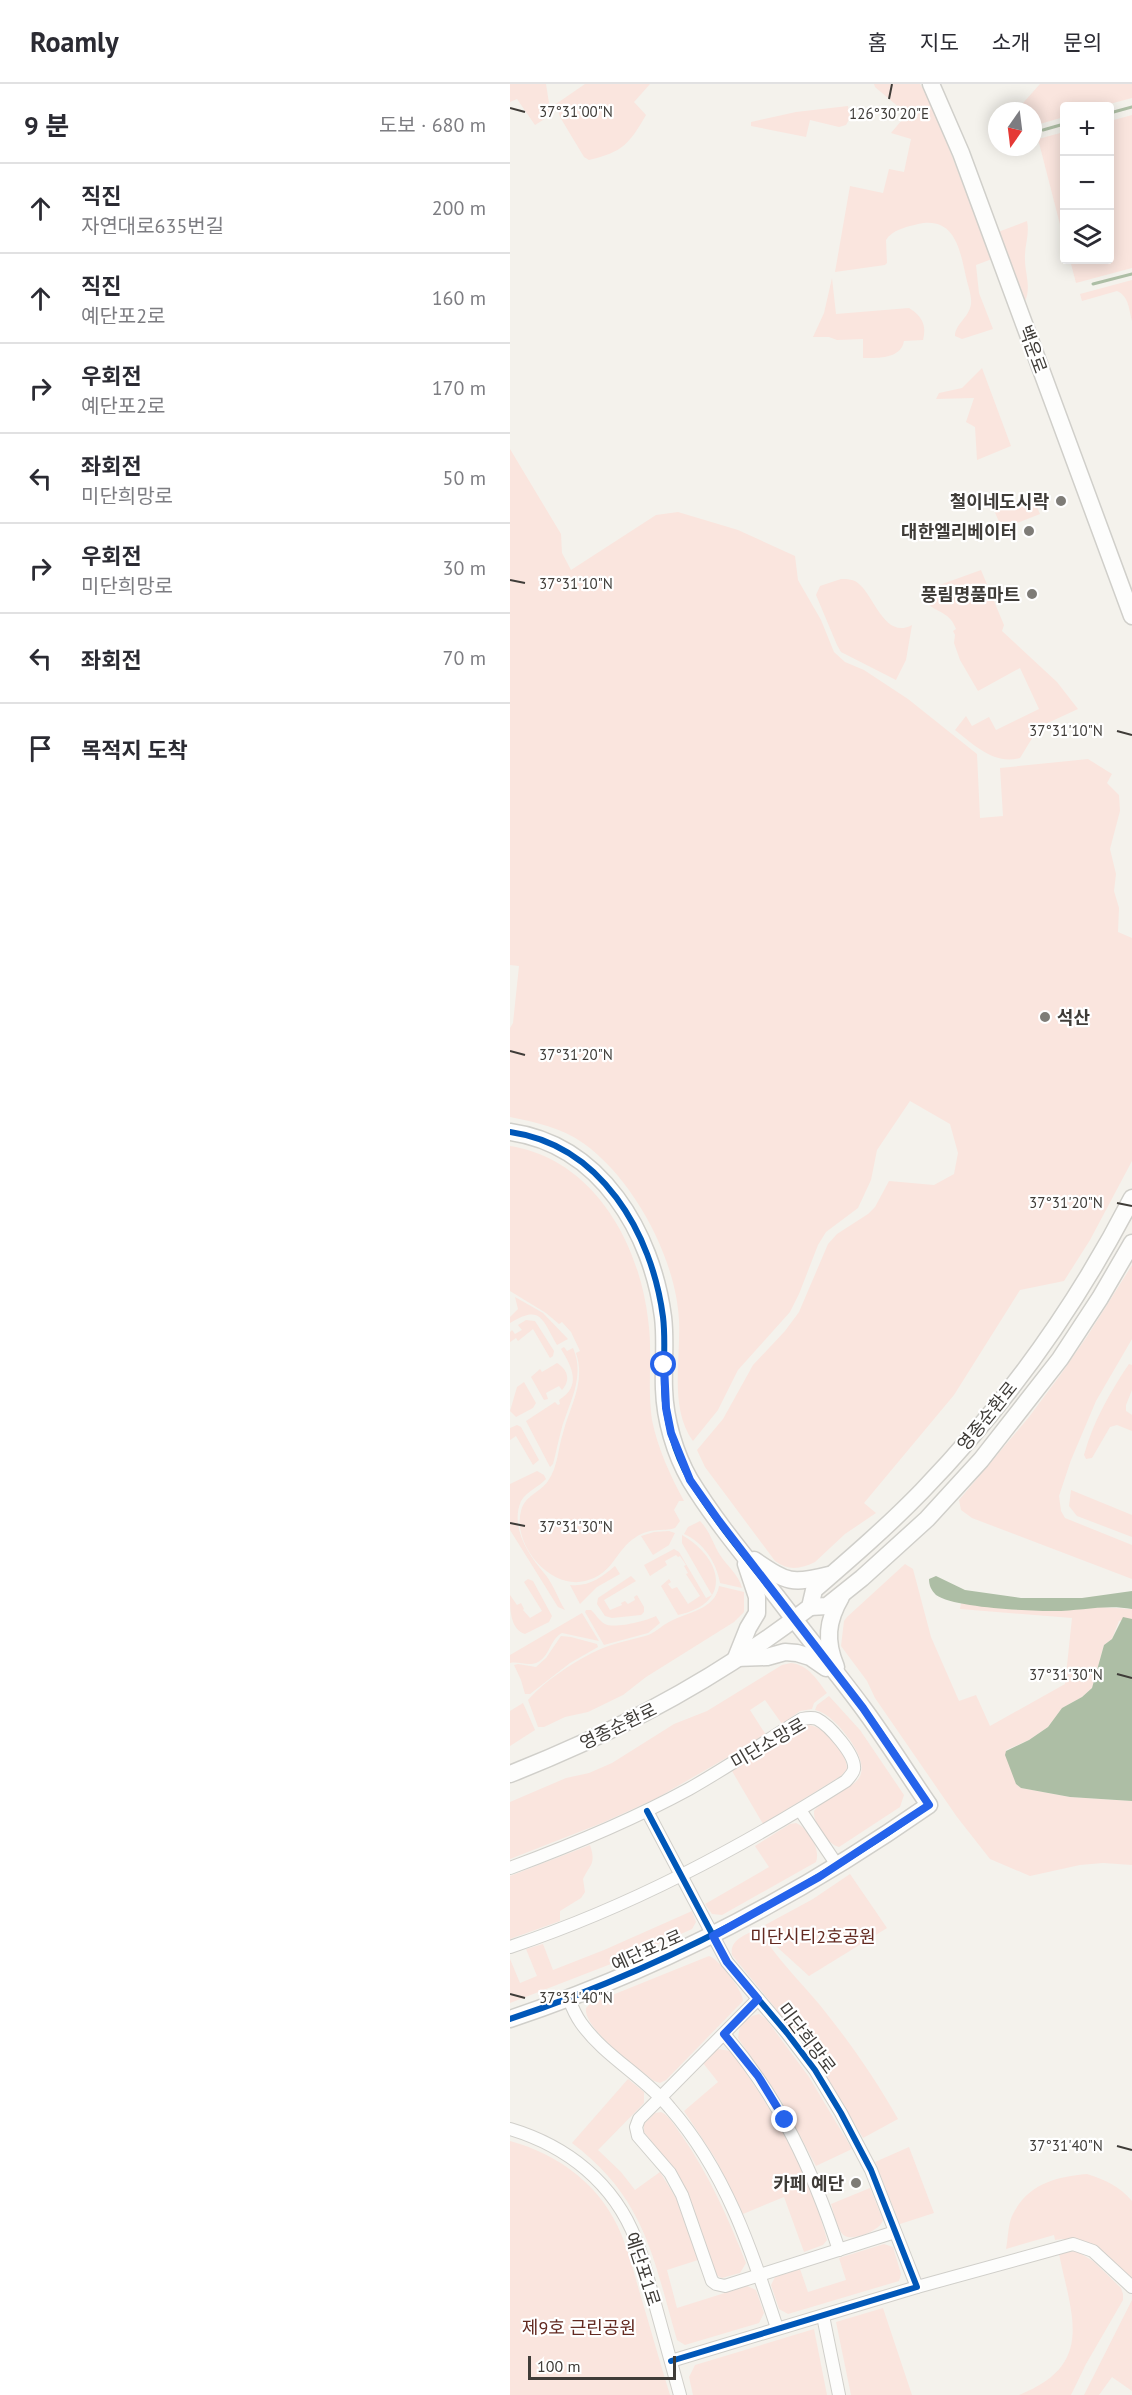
<!DOCTYPE html>
<html lang="ko">
<meta charset="utf-8">
<style>
body{margin:0;font-family:"PT Sans","Noto Sans KR",sans-serif;background:#f7f7f7;color:#2b2b33}
.controls{position:absolute;right:18px;top:18px;display:grid;overflow:hidden;border-radius:6px;box-shadow:0 3px 15px #0003}
.controls button{width:54px;height:54px;display:grid;place-items:center;padding:0;border:0;border-bottom:2px solid #e1e1e2;background:#fff;color:#2b2b33;font:30px sans-serif}
.compass{position:absolute;left:478px;top:18px;width:54px;height:54px;border-radius:50%;background:#fff;box-shadow:0 3px 15px #0003;rotate:194deg}
.scale{position:absolute;left:18px;bottom:15px;width:148px;box-sizing:border-box;padding-left:6px;border:3px solid #3f3c38;border-top:0;font-size:16px;line-height:21px;white-space:nowrap;color:#3f3c38;-webkit-text-stroke:4px #fff;paint-order:stroke}
.stop{position:absolute;width:18px;height:18px;margin:-14px;border:4px solid #2563eb;border-radius:50%;background:#fff}
.stop.end{background:#2563eb;border-color:#fff;box-shadow:0 2px 6px #0008}
.list{margin:0;padding:0;list-style:none}
h2{display:flex;justify-content:space-between;align-items:center;height:78px;margin:0;padding:0 24px;font-size:26px}
h2 small{font-size:20px;font-weight:400;color:#7c7c81}
.list li{display:grid;grid-template-columns:39px 1fr auto;gap:18px;align-items:center;box-sizing:border-box;height:90px;padding:0 24px;border-top:2px solid #e1e1e2}
.list b{display:block;font-size:22px;white-space:nowrap}
.list p{margin:0;font-size:20px;white-space:nowrap;color:#7c7c81}
.list em{font-size:20px;font-style:normal;color:#7c7c81}
.icon{flex:none;width:33px;height:33px;fill:none;stroke:currentColor;stroke-width:2;stroke-linecap:round;stroke-linejoin:round}
.map{position:relative;flex:none;width:622px;height:2311px;overflow:hidden}
header{display:flex;align-items:center;gap:36px;box-sizing:border-box;height:84px;padding:0 30px;background:#fff;border-bottom:2px solid #e1e1e2}
header strong{font-size:28px}
nav{display:flex;gap:33px;margin-inline-start:auto;font-size:21px}
main{display:flex}
aside{flex:1;background:#fff}
.map>svg:first-child{display:block}
.green{fill:#fae5de}
.water{fill:#adbea5}
.lines{fill:none;stroke-linecap:round;stroke-linejoin:round}
.stream{stroke:#adbea5;stroke-width:3}
.street-casing{stroke:#d0cfca;stroke-width:14}
.secondary-casing{stroke:#d0cfca;stroke-width:19}
.street{stroke:#fdfdfc;stroke-width:12}
.secondary{stroke:#fdfdfc;stroke-width:16}
.cycleway-casing{stroke:#fff;stroke-width:10}
.cycleway{stroke:#0057b8;stroke-width:6}
.route{stroke:#2563eb;stroke-width:8}
.ticks{fill:none;stroke:#3f3c38;stroke-width:2}
.poi-dot{fill:#7e7c77;stroke:#fff;stroke-width:2}
.labels{text-anchor:middle;dominant-baseline:central;stroke-width:4.5;stroke-linejoin:round;paint-order:stroke}
.street-label{font-size:18px;fill:#3f3c38;stroke:#fff}
.poi-label{font-size:18px;font-weight:bold;fill:#3f3c38;stroke:#fff;text-anchor:end}
.park-label{font-size:18px;fill:#632a21;stroke:#fff}
.ticks-label{font-size:15px;text-anchor:middle;fill:#3f3c38;stroke:#fff;stroke-width:4.5;stroke-linejoin:round;paint-order:stroke}
</style>
<header>
<strong>Roamly</strong>
<nav><a>홈</a><a>지도</a><a>소개</a><a>문의</a></nav>
</header>
<main>
<aside>
<h2>9 분<small>도보 · 680 m</small></h2>
<ul class="list">
<li><svg class="icon" aria-label="ahead" viewBox="0 0 24 24"><path d="M12 20V5M6 11l6-6 6 6"/></svg><div><b>직진</b><p>자연대로635번길</p></div><em>200 m</em></li>
<li><svg class="icon" aria-label="ahead" viewBox="0 0 24 24"><path d="M12 20V5M6 11l6-6 6 6"/></svg><div><b>직진</b><p>예단포2로</p></div><em>160 m</em></li>
<li><svg class="icon" aria-label="right" viewBox="0 0 24 24"><path d="M7 20v-9h11M14 6l5 5-5 5"/></svg><div><b>우회전</b><p>예단포2로</p></div><em>170 m</em></li>
<li><svg class="icon" aria-label="left" viewBox="0 0 24 24"><path d="M17 20v-9H6M10 6l-5 5 5 5"/></svg><div><b>좌회전</b><p>미단희망로</p></div><em>50 m</em></li>
<li><svg class="icon" aria-label="right" viewBox="0 0 24 24"><path d="M7 20v-9h11M14 6l5 5-5 5"/></svg><div><b>우회전</b><p>미단희망로</p></div><em>30 m</em></li>
<li><svg class="icon" aria-label="left" viewBox="0 0 24 24"><path d="M17 20v-9H6M10 6l-5 5 5 5"/></svg><div><b>좌회전</b></div><em>70 m</em></li>
<li><svg class="icon" aria-label="arrive" viewBox="0 0 24 24"><path d="M6 21V4h12l-3 4 3 4H6"/></svg><div><b>목적지 도착</b></div></li>
</ul>
</aside>
<div class="map">
<svg width="622" height="2311" viewBox="0 0 622 2311">
<rect width="100%" height="100%" fill="#f4f2ec"/>
<g class="green">
<polygon points="0,0 36,0 39,19 44,29 25,41 7,15 0,18"/>
<path d="M75 0H140L124 18 136 31C119 60 113 68 79 76L74 73 50 33 46 20Z"/>
<path d="M364 0H410L422 21 482 175 466 181 469 209 483 245 452 255 445 252C445 240 459 234 461 220 462 212 458 202 456 193 450 166 445 132 408 140 396 143 382 146 376 156L377 179 375 181 325 188 340 102 373 109 379 85 394 88 401 55 381 49 397 30 365 3Z"/>
<polygon points="530,0 622,0 622,14 592,22 554,22 554,33 523,42 523,27 506,27"/>
<polygon points="338,22 340,34 336,41 329,43 300,36 296,53 241,42 241,38 286,28"/>
<polygon points="622,31 622,184 566,199 560,176 600,176 600,37"/>
<polygon points="554,48 554,156 528,55"/>
<path d="M517 137C520 151 514 162 515 176 515 189 522 206 514 219L488 148Z"/>
<path d="M322 194 326 230 399 224C412 232 417 241 413 256L394 257C391 275 368 274 353 274V255L327 256 319 253H303L314 229Z"/>
<path d="M622 196V237C619 226 619 212 607 207L572 217 570 210Z"/>
<polygon points="472,284 501,362 467,376 465,343 456,338 464,314 426,315 429,309 452,304"/>
<path d="M0 365 51 450 52 469 61 486 146 431 168 428 228 446 285 472 288 496 311 536 324 568 335 578 354 586 398 615 467 670 470 734 493 732 490 684 578 675 602 690 597 699 609 711 610 727 600 765 606 790 604 807 609 824 608 848 622 854V1077L580 1156 554 1197 510 1206 444 1311 354 1419 366 1429 335 1450 305 1478C291 1485 278 1487 265 1477L195 1383 187 1366 213 1335 243 1281 275 1247 289 1228 318 1160 327 1150 358 1130 365 1123 379 1097 424 1101 444 1090 448 1069 440 1040 400 1017 367 1066 361 1096 348 1124 316 1148 308 1161 289 1210 280 1228 228 1286 208 1326 183 1357C159 1324 171 1275 169 1236 166 1175 124 1095 73 1059 52 1044 25 1038 0 1033V944L3 939 9 882 0 881Z"/>
<polygon points="522,411 530,430 492,445 484,426"/>
<path d="M471 486 494 541 492 547 547 598 568 625 529 643 510 674C484 681 464 661 445 646L456 632 462 642 479 633 486 646 529 625 510 584 468 607 450 576 444 559 445 551 443 547 446 545C440 529 431 530 419 521L414 500 424 503Z"/>
<path d="M331 495C337 495 344 495 349 500 364 512 375 556 402 541L396 576 386 596 331 568 327 561 306 511 310 502Z"/>
<path d="M0 1062C83 1075 129 1158 138 1235 143 1269 137 1302 142 1336 148 1365 160 1391 174 1417H169L164 1426 170 1437 165 1444C152 1448 141 1443 126 1453 105 1466 104 1490 75 1497 40 1506 2 1460 11 1427 15 1411 30 1409 38 1397 48 1383 48 1364 53 1349 60 1322 76 1298 66 1269L70 1267 61 1248 52 1238 49 1240 36 1229 0 1207Z"/>
<polygon points="622,1181 622,1255 586,1317 561,1376 549,1412 551,1427 555,1434 622,1461 622,1495 462,1434 451,1426 449,1416 519,1333 551,1290 578,1251"/>
<path d="M5 1213 33 1229 58 1255 47 1261C32 1235 31 1220 0 1239V1233L8 1225Z"/>
<polygon points="16,1236 25,1237 44,1267 43,1272 40,1274 23,1245 8,1257 6,1254 0,1258 0,1248 2,1246 5,1250 12,1246 8,1241"/>
<path d="M54 1263 57 1267 63 1264C76 1294 58 1320 51 1347 48 1358 46 1369 43 1380L40 1383 16 1337 45 1318 48 1321 50 1320 49 1316C72 1302 62 1283 51 1265Z"/>
<path d="M47 1279C58 1286 61 1296 52 1306L49 1302 36 1309 38 1315 34 1316 21 1293 30 1285 32 1288Z"/>
<path d="M619 1280 622 1281V1306L616 1321V1327L622 1331V1347L607 1341 600 1343 582 1374 576 1375 574 1371C583 1338 600 1308 619 1280Z"/>
<polygon points="14,1298 26,1319 23,1324 6,1333 0,1327 7,1303"/>
<polygon points="7,1341 11,1343 29,1376 23,1381 6,1352 0,1356 0,1344"/>
<path d="M27 1387 34 1391 36 1395C29 1403 17 1407 11 1417 0 1443 18 1470 34 1489 43 1499 48 1515 55 1526L48 1523 0 1446V1400Z"/>
<polygon points="561,1406 622,1431 622,1453 567,1432 559,1422"/>
<path d="M190 1437C200 1447 203 1460 210 1471 217 1482 229 1491 232 1504L210 1499C206 1478 194 1459 174 1450L178 1443Z"/>
<polygon points="159,1447 165,1449 159,1461 143,1471 131,1452 144,1448"/>
<path d="M172 1451C212 1474 224 1519 168 1531L151 1502 159 1495 161 1498 158 1500 162 1505 167 1503 178 1520 190 1512 176 1490 178 1489 174 1482 176 1481 170 1472 168 1473 166 1471 155 1477 157 1481 140 1492 134 1481 164 1465 169 1468 196 1514 202 1511 172 1459Z"/>
<polygon points="395,1480 403,1485 421,1553 449,1617 466,1611 480,1642 555,1600 562,1534 450,1525 451,1519 543,1527 589,1523 622,1525 622,1535 609,1537 602,1555 594,1561 582,1604 572,1613 552,1624 538,1643 519,1656 496,1666 506,1700 511,1704 560,1713 622,1717 622,1781 593,1779 570,1781 520,1792 480,1775 447,1733 365,1614 357,1597 331,1562 334,1537 337,1533"/>
<path d="M105 1482 110 1490 87 1503 70 1520 60 1501C79 1503 92 1493 105 1482Z"/>
<polygon points="121,1492 126,1497 94,1516 100,1526 112,1521 111,1519 115,1517 118,1520 125,1516 124,1513 127,1511 134,1523 134,1528 131,1531 102,1534 95,1532 87,1520 88,1514"/>
<path d="M18 1495 23 1497 42 1532 39 1538 15 1550C0 1545 0 1525 0 1511L7 1521 11 1519 14 1525 13 1526 20 1534 32 1527 14 1498Z"/>
<path d="M209 1502 234 1508V1528L224 1538 136 1593 113 1611 78 1628 55 1633 34 1643H28L18 1616C34 1598 60 1580 82 1569 99 1560 117 1557 135 1552 144 1550 151 1542 159 1538 177 1528 205 1526 209 1502Z"/>
<path d="M76 1526H81C86 1530 89 1537 95 1540 104 1545 136 1537 146 1532L150 1539 138 1549 94 1561 75 1528Z"/>
<path d="M72 1529 89 1557 52 1549C40 1555 40 1572 28 1578 20 1583 9 1577 0 1579V1571Z"/>
<polygon points="51,1552 61,1553 87,1560 88,1563 60,1579 20,1610 15,1610 11,1596 4,1581 8,1580 26,1583 36,1574"/>
<path d="M281 1579C299 1581 307 1596 317 1609L304 1619 302 1625 290 1627 272 1640 255 1616 240 1626 256 1651 147 1714 92 1739 0 1775V1718L56 1694 79 1689 102 1679 164 1640 197 1627 272 1581Z"/>
<path d="M319 1612 350 1646 394 1711 390 1723 329 1763C317 1760 303 1739 304 1727 328 1699 373 1706 340 1656 332 1645 319 1629 305 1626L307 1621Z"/>
<polygon points="13,1619 25,1646 0,1662 0,1627"/>
<path d="M298 1641C315 1642 337 1668 337 1685L331 1692 253 1740 222 1687 290 1644Z"/>
<path d="M286 1739C298 1744 311 1765 306 1778L212 1831 202 1830 195 1820 259 1783 245 1762 280 1740Z"/>
<path d="M80 1761C86 1780 81 1779 73 1795L75 1808 71 1814 50 1827V1837L0 1855V1792Z"/>
<polygon points="340,1790 377,1844 299,1892 266,1862 255,1841 303,1815"/>
<polygon points="182,1827 186,1838 182,1845 119,1873 0,1919 0,1875 10,1899 27,1892 16,1865 33,1860 43,1886 94,1866"/>
<path d="M248 1844C265 1873 288 1895 309 1920 339 1957 365 1994 388 2035L353 2054 303 1970 222 1871C219 1855 237 1851 248 1844Z"/>
<path d="M199 1872C208 1874 234 1908 233 1917L156 1996 150 1999 144 1997C129 1985 73 1945 76 1924L80 1920Z"/>
<polygon points="249,1930 256,1935 299,1993 342,2065 306,2082 270,2015 228,1954 230,1942 242,1932"/>
<path d="M207 1965 221 1967C262 2025 299 2086 317 2156L313 2161 294 2168 274 2113 233 2130 205 2074 174 2027 208 1998 193 1979Z"/>
<path d="M118 1995 134 2008V2019L88 2066 111 2088 125 2106 150 2088 166 2114 188 2176 157 2186 167 2224 237 2202 246 2206 254 2229 249 2239 175 2261 167 2256C143 2173 135 2114 62 2059Z"/>
<path d="M151 2028C160 2032 166 2044 172 2052 200 2092 218 2134 236 2179L230 2189 212 2194 205 2191 175 2104 163 2084 134 2048V2040L145 2029Z"/>
<path d="M0 2057C49 2070 93 2103 112 2152 120 2172 125 2193 131 2213 141 2246 150 2279 160 2311H0Z"/>
<polygon points="399,2063 424,2129 390,2140 365,2078"/>
<path d="M577 2090C596 2096 609 2102 622 2117V2199C600 2177 580 2149 545 2156L544 2151 496 2165C498 2155 498 2141 502 2132 517 2100 545 2093 577 2090Z"/>
<path d="M360 2104 373 2136C371 2146 344 2157 335 2152 327 2147 324 2129 321 2120Z"/>
<polygon points="374,2160 383,2163 391,2190 389,2197 278,2230 269,2225 261,2201 265,2193 290,2185 298,2208 336,2196 329,2174"/>
<path d="M560 2167 568 2168 583 2177 611 2204 613 2210V2216L576 2280 561 2311H509C585 2281 562 2233 549 2170Z"/>
<polygon points="622,2216 622,2307 602,2293 589,2311 574,2311"/>
<polygon points="373,2224 402,2311 341,2311 326,2238"/>
<polygon points="304,2245 317,2311 183,2311 179,2293 185,2281"/>
</g>
<g class="water">
<path d="M426 1492 455 1506 511 1514H572L622 1507V1525C596 1520 571 1527 544 1527 520 1527 444 1524 426 1511 421 1506 419 1501 419 1495Z"/>
<polygon points="613,1533 622,1535 622,1717 560,1713 511,1704 506,1700 495,1671 496,1667 519,1656 538,1643 552,1624 572,1613 582,1604 594,1561 602,1555"/>
</g>
<g class="lines">
<g class="stream">
<polyline points="600,29 622,23"/>
<polyline points="533,46 554,40"/>
<polyline points="583,200 622,190"/>
</g>
<defs>
<g id="street">
<polyline points="290,1726 327,1781"/>
<polyline points="137,1727 217,1878 277,1949 305,1986 331,2029 361,2086 407,2203 161,2277"/>
<path d="M0 1784C62 1761 122 1736 179 1705 218 1683 254 1658 292 1635 297 1634 302 1633 307 1635 319 1641 346 1671 344 1685 343 1690 339 1693 336 1697 230 1764 120 1823 0 1863"/>
<path d="M59 1915C62 1923 66 1932 71 1939 95 1973 134 1992 160 2024 216 2088 241 2165 267 2244"/>
<polyline points="248,1915 151,2013 129,2035 126,2043 128,2052 160,2089 172,2111 202,2197 206,2200 215,2202 385,2148"/>
<path d="M214 1950C269 2013 303 2087 329 2166"/>
<path d="M0 2045C57 2062 104 2099 126 2156 133 2173 137 2192 142 2209 151 2243 161 2277 170 2311"/>
<polyline points="407,2203 563,2160 583,2167 622,2203"/>
<polyline points="313,2232 329,2311"/>
</g>
<g id="secondary">
<polyline points="421,0 451,69 622,532"/>
<path d="M0 1048C91 1061 142 1149 153 1233 156 1257 153 1281 154 1305 155 1336 165 1370 180 1396 205 1437 237 1475 267 1513 295 1550 325 1586 353 1624 376 1655 397 1689 419 1721 289 1812 150 1885 0 1935"/>
<path d="M244 1476C277 1498 280 1501 319 1491"/>
<polyline points="236,1480 247,1513 247,1529 238,1544 226,1574 257,1573 275,1568 287,1569 300,1573 316,1584"/>
<polyline points="300,1523 317,1522 352,1494 417,1435 471,1376 550,1275 590,1214 622,1159"/>
<path d="M326 1583C315 1557 317 1537 331 1513"/>
<path d="M0 1690C107 1648 209 1594 300 1523L304 1506C341 1474 378 1442 412 1407 496 1320 567 1221 622 1114"/>
</g>
</defs>
<use href="#street" class="street-casing"/>
<use href="#secondary" class="secondary-casing"/>
<use href="#street" class="street"/>
<use href="#secondary" class="secondary"/>
<defs>
<g id="cycleway">
<path d="M0 1048C91 1061 142 1149 153 1233 156 1257 153 1281 154 1305 155 1336 165 1370 180 1396 205 1437 237 1475 267 1513 295 1550 325 1586 353 1624 376 1655 397 1689 419 1721 289 1812 150 1885 0 1935"/>
<polyline points="137,1727 217,1878 277,1949 305,1986 331,2029 361,2086 407,2203 161,2277"/>
</g>
</defs>
<use href="#cycleway" class="cycleway-casing"/>
<use href="#cycleway" class="cycleway"/>
</g>
<g class="lines">
<polyline class="route" points="154,1281 156,1324 161,1349 180,1396 209,1437 353,1624 419,1721 309,1793 203,1852 217,1878 248,1915 214,1950 248,1992 275,2036"/>
</g>
<path class="ticks" d="M379 15 382 0M0 24 15 28M0 496 15 499M607 647 622 651M0 967 15 971M607 1119 622 1122M0 1439 15 1442M607 1590 622 1594M0 1910 15 1914M607 2062 622 2066"/>
<g class="poi-dot">
<circle cx="551" cy="417" r="6"/>
<circle cx="519" cy="447" r="6"/>
<circle cx="522" cy="510" r="6"/>
<circle cx="535" cy="933" r="6"/>
<circle cx="346" cy="2099" r="6"/>
</g>
<g class="labels">
<g class="street-label">
<text transform="translate(523 265) rotate(70)">백운로</text>
<text transform="translate(477 1332) rotate(-51)">영종순환로</text>
<text transform="translate(108 1642) rotate(-26)">영종순환로</text>
<text transform="translate(258 1659) rotate(-30)">미단소망로</text>
<text transform="translate(137 1866) rotate(-24)">예단포2로</text>
<text transform="translate(297 1954) rotate(53)">미단희망로</text>
<text transform="translate(133 2185) rotate(72)">예단포1로</text>
</g>
<g class="poi-label">
<text x="539" y="417">철이네도시락</text>
<text x="507" y="447">대한엘리베이터</text>
<text x="510" y="510">풍림명품마트</text>
<text x="547" y="933" text-anchor="start">석산</text>
<text x="334" y="2099">카페 예단</text>
</g>
<g class="park-label">
<text x="303" y="1852">미단시티2호공원</text>
<text x="69" y="2243">제9호 근린공원</text>
</g>
</g>
<g class="ticks-label">
<text x="66" y="33">37°31'00"N</text>
<text x="379" y="35">126°30'20"E</text>
<text x="66" y="505">37°31'10"N</text>
<text x="556" y="652">37°31'10"N</text>
<text x="66" y="976">37°31'20"N</text>
<text x="556" y="1124">37°31'20"N</text>
<text x="66" y="1448">37°31'30"N</text>
<text x="556" y="1596">37°31'30"N</text>
<text x="66" y="1919">37°31'40"N</text>
<text x="556" y="2067">37°31'40"N</text>
</g>
</svg>
<div class="controls">
<button>+</button>
<button>−</button>
<button><svg class="icon" aria-label="layers" viewBox="0 0 24 24"><path d="M12 4l9 5-9 5-9-5zM3 14l9 5 9-5"/></svg></button>
</div>
<svg class="compass" viewBox="-18 -18 36 36"><path d="M0-13l5 13h-10z" fill="#e53935"/><path d="M0 13l5-13h-10z" fill="#7c7c81"/></svg>
<div class="scale">100 m</div>
<div class="stop" style="left:154px;top:1281px"></div>
<div class="stop end" style="left:275px;top:2036px"></div>
</div>
</main>
